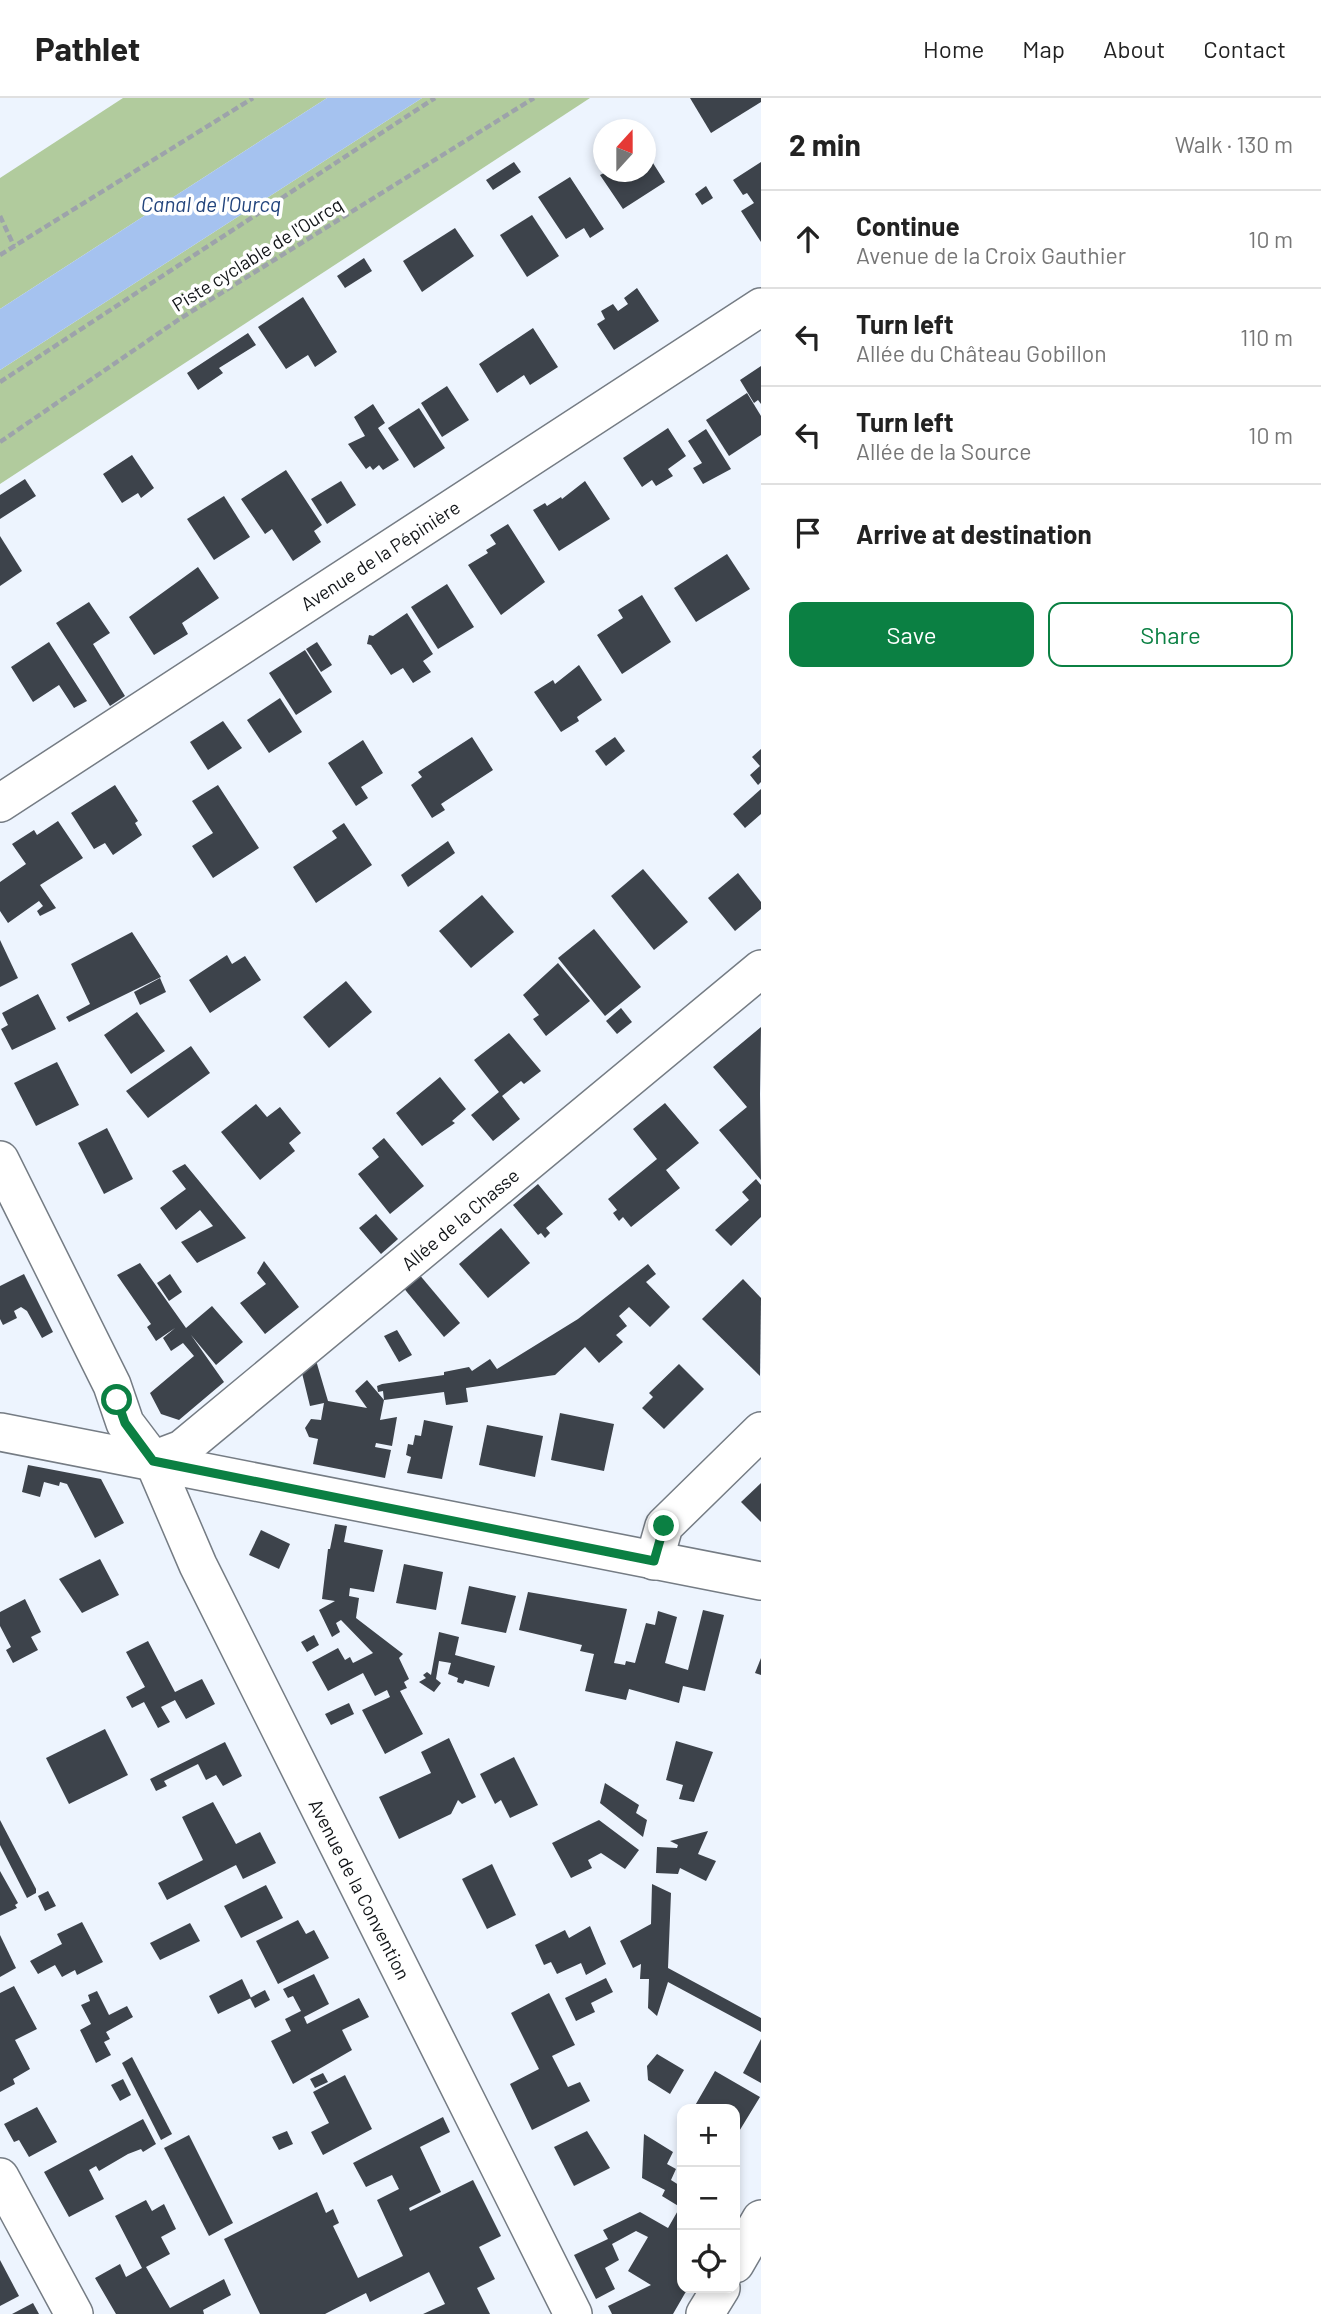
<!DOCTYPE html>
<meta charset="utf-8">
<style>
body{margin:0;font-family:Barlow,sans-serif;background:#f6f6f6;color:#222}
.controls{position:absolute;right:21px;bottom:21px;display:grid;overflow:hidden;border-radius:14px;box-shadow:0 4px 10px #0003}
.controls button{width:63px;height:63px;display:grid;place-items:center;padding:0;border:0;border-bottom:2px solid #e0e0e0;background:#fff;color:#222;font:35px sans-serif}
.compass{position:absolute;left:593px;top:21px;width:63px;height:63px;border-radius:50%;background:#fff;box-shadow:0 4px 10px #0003;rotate:21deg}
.stop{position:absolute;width:21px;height:21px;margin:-16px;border:5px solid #0b8043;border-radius:50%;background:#fff}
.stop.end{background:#0b8043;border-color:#fff;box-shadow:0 2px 7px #0008}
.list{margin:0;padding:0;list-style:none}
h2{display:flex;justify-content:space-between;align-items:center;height:91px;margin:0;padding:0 28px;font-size:30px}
h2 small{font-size:23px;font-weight:400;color:#767676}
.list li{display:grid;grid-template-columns:46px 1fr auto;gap:21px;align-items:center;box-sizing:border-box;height:98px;padding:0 28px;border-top:2px solid #e0e0e0}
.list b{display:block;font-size:26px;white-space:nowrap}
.list p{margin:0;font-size:23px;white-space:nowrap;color:#767676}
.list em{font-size:23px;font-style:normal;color:#767676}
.actions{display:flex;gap:14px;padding:21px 28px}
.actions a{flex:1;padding:16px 0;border:2px solid #0b8043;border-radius:14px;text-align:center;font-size:24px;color:#0b8043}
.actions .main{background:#0b8043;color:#fff}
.icon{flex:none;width:38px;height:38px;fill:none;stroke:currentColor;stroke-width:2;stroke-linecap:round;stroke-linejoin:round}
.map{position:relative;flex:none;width:761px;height:2216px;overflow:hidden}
header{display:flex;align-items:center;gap:42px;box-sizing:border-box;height:98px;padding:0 35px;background:#fff;border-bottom:2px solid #e0e0e0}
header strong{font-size:33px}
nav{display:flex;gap:38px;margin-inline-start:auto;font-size:24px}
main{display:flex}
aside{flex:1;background:#fff}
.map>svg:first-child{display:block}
.green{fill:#b1cb9d}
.water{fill:#a5c2ef}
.building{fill:#3d434b}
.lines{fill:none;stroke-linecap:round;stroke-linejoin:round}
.street-casing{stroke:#757c84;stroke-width:40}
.path{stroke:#9da3aa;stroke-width:4.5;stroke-dasharray:7 3.5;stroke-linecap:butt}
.street{stroke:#fff;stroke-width:37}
.route{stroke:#0b8043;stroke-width:9}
.labels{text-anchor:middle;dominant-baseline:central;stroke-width:7;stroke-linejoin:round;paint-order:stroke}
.street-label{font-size:19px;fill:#121518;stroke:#fff}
.water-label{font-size:21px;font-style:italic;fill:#23457d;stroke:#fff}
</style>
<header>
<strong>Pathlet</strong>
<nav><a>Home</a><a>Map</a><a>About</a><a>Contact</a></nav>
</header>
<main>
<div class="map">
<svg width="761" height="2216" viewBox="0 0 761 2216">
<rect width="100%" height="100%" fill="#edf4fe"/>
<g class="green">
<polygon points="123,0 327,0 0,211 0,80"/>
<polygon points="422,0 590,0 0,386 0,272"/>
</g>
<polygon class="water" points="327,0 422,0 0,272 0,211"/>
<g class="building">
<polygon points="690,0 761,0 761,4 711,35"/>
<polygon points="646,54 665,84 623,111 600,77 606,74 646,74"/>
<polygon points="514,64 521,74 493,92 486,82"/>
<polygon points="761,64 761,144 741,113 754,105 747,95 743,97 733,82"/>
<polygon points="570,79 604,131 590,140 584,130 566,141 538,99"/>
<polygon points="706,88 713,100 702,107 695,96"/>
<polygon points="532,117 559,158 527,179 500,137"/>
<polygon points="455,130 474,158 422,194 403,163"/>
<polygon points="364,160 372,173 345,190 337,178"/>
<polygon points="637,190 659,223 614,252 597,226 605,221 601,213 613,206 618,213 628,206 624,200"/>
<polygon points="303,199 337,254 315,269 308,257 286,271 258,229"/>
<polygon points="533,230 558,269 530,287 524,277 497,295 479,266"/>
<polygon points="248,235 256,247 219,270 223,275 198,292 187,275"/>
<polygon points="761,268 761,306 758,302 754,305 740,282"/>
<polygon points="447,288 469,322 442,339 421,305"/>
<polygon points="747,295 761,318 761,337 729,358 706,322"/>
<polygon points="373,306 385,325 378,330 399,362 383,372 379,367 373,372 370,368 366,371 348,346 365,338 354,319"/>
<polygon points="419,310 445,350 414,370 388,330"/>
<polygon points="668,330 686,358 668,371 673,378 656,388 652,382 642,389 623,360"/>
<polygon points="706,331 731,371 703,386 693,370 702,365 688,343"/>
<polygon points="132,357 154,390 141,400 138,395 122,405 103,376"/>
<polygon points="286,372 322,427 314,433 321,444 293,463 272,431 265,436 241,401"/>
<polygon points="25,381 36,398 0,421 0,397"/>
<polygon points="341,383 356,407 327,426 311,401"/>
<polygon points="585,383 610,421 559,453 533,412 545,405 547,408 561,399 562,401"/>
<polygon points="224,398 250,439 214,462 187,421"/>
<polygon points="508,426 545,484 501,517 468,467 488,455 486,452 496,446 490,437"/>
<polygon points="0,438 22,473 0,488"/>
<polygon points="727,456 750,491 696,524 674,490"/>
<polygon points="198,469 219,500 182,525 188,536 154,557 129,519"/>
<polygon points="447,486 474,529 438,551 411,509"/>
<polygon points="642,497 671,544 622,576 597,537 623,520 618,512"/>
<polygon points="89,504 110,535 93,546 125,598 110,608 56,525"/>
<polygon points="407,515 433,556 423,563 431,574 413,585 403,570 391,577 371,547 367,546 369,537 373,538"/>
<polygon points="49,544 87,603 74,610 59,587 33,604 11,569"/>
<polygon points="317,544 332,567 321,574 306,551"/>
<polygon points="305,552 332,594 296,617 269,575"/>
<polygon points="579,567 602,602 577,619 579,623 561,634 534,594 553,582 555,586"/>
<polygon points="280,600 302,634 269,655 247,622"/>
<polygon points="223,623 242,650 208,672 190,644"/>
<polygon points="472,639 493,672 441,706 445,712 432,720 411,687 422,679 418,674"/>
<polygon points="615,639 625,653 606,668 595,653"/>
<polygon points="363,642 383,675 361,689 368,700 356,708 328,665"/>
<polygon points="761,651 761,684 758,687 750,677 760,668 752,659"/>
<polygon points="115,687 138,723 135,725 142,737 113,757 105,745 94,751 71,715"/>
<polygon points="218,687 259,750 213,780 192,748 213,735 192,703"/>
<polygon points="761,691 761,716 745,730 733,716"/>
<polygon points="58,723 83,760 40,787 56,810 40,818 37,813 43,808 39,803 8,825 0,813 0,784 26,766 12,746 34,732 37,737"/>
<polygon points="344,725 372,767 316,805 293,769 337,740 332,733"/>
<polygon points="448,743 455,755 408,789 401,777"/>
<polygon points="643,771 688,824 654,852 611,798"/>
<polygon points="738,775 761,804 761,811 735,833 708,800"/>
<polygon points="482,797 514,834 471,870 439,833"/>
<polygon points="594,831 641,889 605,918 558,860"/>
<polygon points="132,834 161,879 69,924 66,919 90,906 71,866"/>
<polygon points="0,842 18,880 0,889"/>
<polygon points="227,857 232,866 245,858 261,882 210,915 189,882"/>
<polygon points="558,865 590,903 546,938 533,921 539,917 523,897"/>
<polygon points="160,880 166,894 140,907 134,894"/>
<polygon points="346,883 372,914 329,950 303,919"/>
<polygon points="38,896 56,931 12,952 1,931 8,927 2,915"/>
<polygon points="621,910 632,924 617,936 606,923"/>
<polygon points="137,914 165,953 131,976 104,937"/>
<polygon points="761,929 760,996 761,1082 719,1032 747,1009 713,969"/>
<polygon points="509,935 541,973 524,986 521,983 502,998 520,1021 493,1043 471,1017 499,994 474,962"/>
<polygon points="191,948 210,975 148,1020 126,993"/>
<polygon points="57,964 79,1007 36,1028 14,985"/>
<polygon points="440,979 466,1011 452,1023 455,1025 422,1048 396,1015"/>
<polygon points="665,1005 699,1045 666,1072 680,1090 631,1129 623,1119 619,1123 613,1115 617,1112 608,1101 657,1061 633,1031"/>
<polygon points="256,1006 267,1019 280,1009 301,1035 289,1045 295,1053 260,1082 221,1034"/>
<polygon points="107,1030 133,1081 104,1096 78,1045"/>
<polygon points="384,1040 424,1088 390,1116 358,1076 379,1059 372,1050"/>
<polygon points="185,1066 246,1140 197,1165 181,1144 213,1128 200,1112 176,1132 160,1110 186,1091 172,1073"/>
<polygon points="756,1081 761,1087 761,1119 731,1148 715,1132 749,1102 742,1094"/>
<polygon points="538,1086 563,1116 546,1130 550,1135 545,1140 541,1135 538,1137 513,1107"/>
<polygon points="376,1116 398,1141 381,1156 359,1130"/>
<polygon points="501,1130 530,1165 488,1200 459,1166"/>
<polygon points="264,1163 299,1209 265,1236 240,1205 266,1186 257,1175"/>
<polygon points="140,1165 186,1230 212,1208 243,1244 216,1267 191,1237 224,1284 179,1322 161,1316 150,1295 194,1258 183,1245 171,1253 163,1240 175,1230 156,1243 147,1229 151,1226 117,1177"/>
<polygon points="648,1166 656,1176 646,1184 670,1209 650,1229 629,1209 619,1218 627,1228 616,1237 623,1244 599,1265 585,1249 555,1277 466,1290 468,1304 446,1307 444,1294 384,1302 383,1293 378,1294 377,1288 382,1286 444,1277 444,1274 469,1269 472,1273 490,1261 497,1271 578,1221"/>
<polygon points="418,1175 460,1225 444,1239 402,1188"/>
<polygon points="24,1176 53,1234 42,1240 27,1213 21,1209 14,1213 17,1220 3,1227 0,1221 0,1188"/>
<polygon points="170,1176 182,1194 169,1203 157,1185"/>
<polygon points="743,1181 761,1200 760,1278 702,1221"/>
<polygon points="397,1232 412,1257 399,1264 384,1238"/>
<polygon points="315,1259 328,1303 367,1310 355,1293 367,1282 384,1302 380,1322 397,1319 392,1348 376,1345 375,1349 391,1352 385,1380 313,1366 318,1341 309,1339 305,1330 311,1321 321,1322 324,1305 310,1308 301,1271"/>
<polygon points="679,1266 704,1291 664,1331 642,1310 653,1299 649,1295"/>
<polygon points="560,1315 614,1326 604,1373 551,1362"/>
<polygon points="424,1322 453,1328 442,1381 407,1375 411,1359 406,1357 408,1346 413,1347 415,1337 421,1338"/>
<polygon points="487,1327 543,1338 535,1379 479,1367"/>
<polygon points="28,1367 101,1381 124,1425 95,1440 67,1386 60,1384 59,1388 44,1384 40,1399 22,1394"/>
<polygon points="761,1385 761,1424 741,1404"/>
<polygon points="335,1426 347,1428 344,1444 383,1452 374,1494 350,1490 349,1498 359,1500 356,1520 403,1556 399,1560 409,1581 404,1584 407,1590 400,1593 423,1636 385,1656 362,1612 390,1599 387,1592 375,1598 363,1575 328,1593 312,1564 338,1550 345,1562 350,1559 353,1565 373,1555 341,1522 336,1525 340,1534 332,1539 319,1512 335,1503 322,1501 328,1451 330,1451"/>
<polygon points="261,1432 290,1446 279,1471 249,1457"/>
<polygon points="100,1461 119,1497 82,1515 59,1481"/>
<polygon points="404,1466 443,1474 436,1512 396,1505"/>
<polygon points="469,1488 516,1498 506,1535 461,1526"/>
<polygon points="528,1494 627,1511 614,1565 625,1567 626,1563 635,1565 646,1525 655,1527 658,1513 677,1519 665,1565 688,1572 703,1512 724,1517 705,1593 683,1588 679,1605 629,1591 626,1602 585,1593 594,1556 580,1553 582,1547 519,1532"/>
<polygon points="25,1501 41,1534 31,1539 38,1552 13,1565 6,1552 11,1549 0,1528 0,1514"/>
<polygon points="439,1534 459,1539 455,1557 495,1568 489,1589 465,1582 463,1586 457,1584 458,1580 448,1576 451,1565 439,1563 436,1581 441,1585 434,1594 419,1584 426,1580 423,1577 427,1574 431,1577"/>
<polygon points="314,1537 319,1547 307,1554 301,1544"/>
<polygon points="148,1543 175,1594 202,1581 215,1606 186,1621 175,1602 161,1609 170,1624 158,1630 144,1604 132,1610 126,1599 145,1589 126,1554"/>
<polygon points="761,1560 761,1577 755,1575"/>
<polygon points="349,1605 354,1616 331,1627 325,1616"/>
<polygon points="105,1631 128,1677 69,1706 46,1660"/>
<polygon points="449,1640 476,1699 462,1706 458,1702 451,1716 399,1741 379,1699 431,1675 421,1654"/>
<polygon points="676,1643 713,1654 694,1704 679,1701 683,1687 666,1682"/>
<polygon points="225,1644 242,1678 223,1688 216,1677 206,1682 198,1666 164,1683 167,1688 156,1693 150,1681"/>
<polygon points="514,1659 538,1707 510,1720 501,1702 495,1706 480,1676"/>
<polygon points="605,1685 639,1707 636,1715 647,1722 643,1739 600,1705"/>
<polygon points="213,1704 236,1746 260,1734 276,1765 243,1781 236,1767 167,1802 158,1785 203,1762 182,1719"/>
<polygon points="0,1722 36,1791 36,1795 27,1800 0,1747"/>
<polygon points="599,1722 639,1752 625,1771 601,1755 588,1762 592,1770 571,1780 552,1745"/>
<polygon points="708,1733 698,1756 716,1763 706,1783 680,1770 678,1776 656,1775 657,1749 677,1750 678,1747 670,1743"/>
<polygon points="492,1766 516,1817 487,1831 462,1781"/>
<polygon points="0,1773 18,1805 15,1807 17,1810 0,1818"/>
<polygon points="652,1786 671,1795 668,1870 761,1920 761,1934 668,1884 657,1918 648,1910 649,1881 640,1881 641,1866 633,1870 620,1843 651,1826"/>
<polygon points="266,1787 283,1820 241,1840 224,1808"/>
<polygon points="48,1793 56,1808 45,1813 38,1798"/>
<polygon points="298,1822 306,1836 314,1832 329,1860 278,1886 256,1843"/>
<polygon points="82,1824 103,1864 77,1877 75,1872 62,1879 55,1867 38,1876 30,1863 62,1846 57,1836"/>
<polygon points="190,1825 200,1843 160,1862 150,1845"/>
<polygon points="590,1828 606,1866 586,1877 581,1865 557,1876 551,1864 544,1867 535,1847 565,1832 569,1840"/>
<polygon points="0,1837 16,1870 0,1879"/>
<polygon points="314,1876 329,1906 304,1919 307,1926 359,1900 369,1919 342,1932 352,1952 293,1986 271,1943 291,1933 285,1921 301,1913 293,1898 288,1900 283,1891"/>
<polygon points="606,1880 613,1894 591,1905 595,1914 576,1923 565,1900"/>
<polygon points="242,1881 251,1900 218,1916 209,1898"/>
<polygon points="14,1888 37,1931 15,1942 30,1971 13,1981 15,1986 0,1994 0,1895"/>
<polygon points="265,1892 270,1902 255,1910 250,1900"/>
<polygon points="97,1893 109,1917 127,1908 133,1919 106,1934 110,1941 104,1944 111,1957 96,1965 80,1932 91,1926 81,1907 90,1903 88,1897"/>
<polygon points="549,1895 575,1947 552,1958 568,1989 580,1984 590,2003 532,2032 510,1986 539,1971 511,1915"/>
<polygon points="761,1941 761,1985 743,1975"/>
<polygon points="657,1956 684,1972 670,1996 648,1982 647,1968"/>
<polygon points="132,1959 172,2036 161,2042 122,1965"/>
<polygon points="715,1973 760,1999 735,2040 735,2011 693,2011"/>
<polygon points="323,1975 328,1984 315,1990 310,1981"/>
<polygon points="345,1977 372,2031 323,2057 311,2034 329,2025 313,1994"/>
<polygon points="123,1981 131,1997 120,2003 111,1987"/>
<polygon points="37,2009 57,2044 29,2059 19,2042 14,2044 4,2026"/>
<polygon points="443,2019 450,2034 420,2049 441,2094 409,2110 410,2113 473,2082 501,2138 479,2149 495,2181 477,2190 490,2216 423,2216 445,2206 429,2174 370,2204 366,2195 325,2216 260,2216 224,2141 317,2094 326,2115 333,2111 339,2125 333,2128 358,2180 403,2158 377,2102 399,2091 392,2077 366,2089 353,2065"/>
<polygon points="143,2021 156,2046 143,2054 141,2051 128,2056 99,2073 96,2068 89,2072 104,2101 69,2119 44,2074"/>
<polygon points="287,2033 293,2046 279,2052 272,2039"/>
<polygon points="587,2033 610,2070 574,2088 554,2049"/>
<polygon points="644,2036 673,2054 667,2066 676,2071 671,2082 682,2089 682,2190 688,2190 673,2216 612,2216 608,2208 651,2187 628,2173 648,2139 636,2133 612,2146 619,2162 605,2170 615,2191 596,2201 574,2157 608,2141 603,2132 640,2114 668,2130 680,2109 662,2098 665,2092 642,2080"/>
<polygon points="189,2037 233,2125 209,2138 164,2050"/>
<polygon points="146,2102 152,2113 164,2106 176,2131 161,2139 170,2156 146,2169 170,2210 224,2181 231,2197 203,2212 204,2216 116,2216 95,2180 120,2166 126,2179 142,2170 115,2118"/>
<polygon points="0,2162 19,2198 0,2208"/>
<polygon points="33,2205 39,2216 12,2216"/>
</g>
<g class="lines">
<defs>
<g id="street">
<polyline points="0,705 761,209"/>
<polyline points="0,1062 112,1287 125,1325 153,1362 198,1467 573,2216"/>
<polyline points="0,1334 761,1483"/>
<polyline points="153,1362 182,1351 761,871"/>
<polyline points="654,1463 664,1428 761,1333"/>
<polyline points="0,2079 74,2216"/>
<polyline points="735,2166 761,2121"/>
<polyline points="705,2216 721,2190"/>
</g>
</defs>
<use href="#street" class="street-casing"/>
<g class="path">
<polyline points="0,118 14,148"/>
<polyline points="0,157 253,0"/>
<polyline points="0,284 435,0"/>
<polyline points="0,344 178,222 534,0"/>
</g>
<use href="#street" class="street"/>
</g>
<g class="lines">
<polyline class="route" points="117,1302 125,1325 153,1363 654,1463 664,1428"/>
</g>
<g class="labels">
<g class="street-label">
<text transform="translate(257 156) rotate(-32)">Piste cyclable de l'Ourcq</text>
<text transform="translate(380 457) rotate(-33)">Avenue de la Pépinière</text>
<text transform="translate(460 1121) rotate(-40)">Allée de la Chasse</text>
<text transform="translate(360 1791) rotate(63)">Avenue de la Convention</text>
</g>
<g class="water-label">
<text x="211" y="105">Canal de l'Ourcq</text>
</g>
</g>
</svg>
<div class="controls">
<button>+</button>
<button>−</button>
<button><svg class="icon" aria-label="locate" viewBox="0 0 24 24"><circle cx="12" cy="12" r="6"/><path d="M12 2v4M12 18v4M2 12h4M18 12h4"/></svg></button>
</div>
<svg class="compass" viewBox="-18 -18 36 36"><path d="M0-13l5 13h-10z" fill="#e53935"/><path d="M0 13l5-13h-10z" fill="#767676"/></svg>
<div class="stop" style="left:117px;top:1302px"></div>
<div class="stop end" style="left:664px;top:1428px"></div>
</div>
<aside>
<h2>2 min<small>Walk · 130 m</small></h2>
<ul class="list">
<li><svg class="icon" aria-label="ahead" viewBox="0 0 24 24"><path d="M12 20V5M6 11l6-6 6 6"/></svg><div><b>Continue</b><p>Avenue de la Croix Gauthier</p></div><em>10 m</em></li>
<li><svg class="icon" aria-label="left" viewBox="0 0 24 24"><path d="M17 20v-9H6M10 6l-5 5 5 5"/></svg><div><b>Turn left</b><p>Allée du Château Gobillon</p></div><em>110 m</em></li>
<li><svg class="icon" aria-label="left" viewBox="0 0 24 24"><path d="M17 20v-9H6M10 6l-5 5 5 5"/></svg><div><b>Turn left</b><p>Allée de la Source</p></div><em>10 m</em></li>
<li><svg class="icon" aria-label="arrive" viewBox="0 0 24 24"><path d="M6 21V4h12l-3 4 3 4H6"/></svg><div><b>Arrive at destination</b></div></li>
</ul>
<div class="actions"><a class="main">Save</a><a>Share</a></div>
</aside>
</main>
